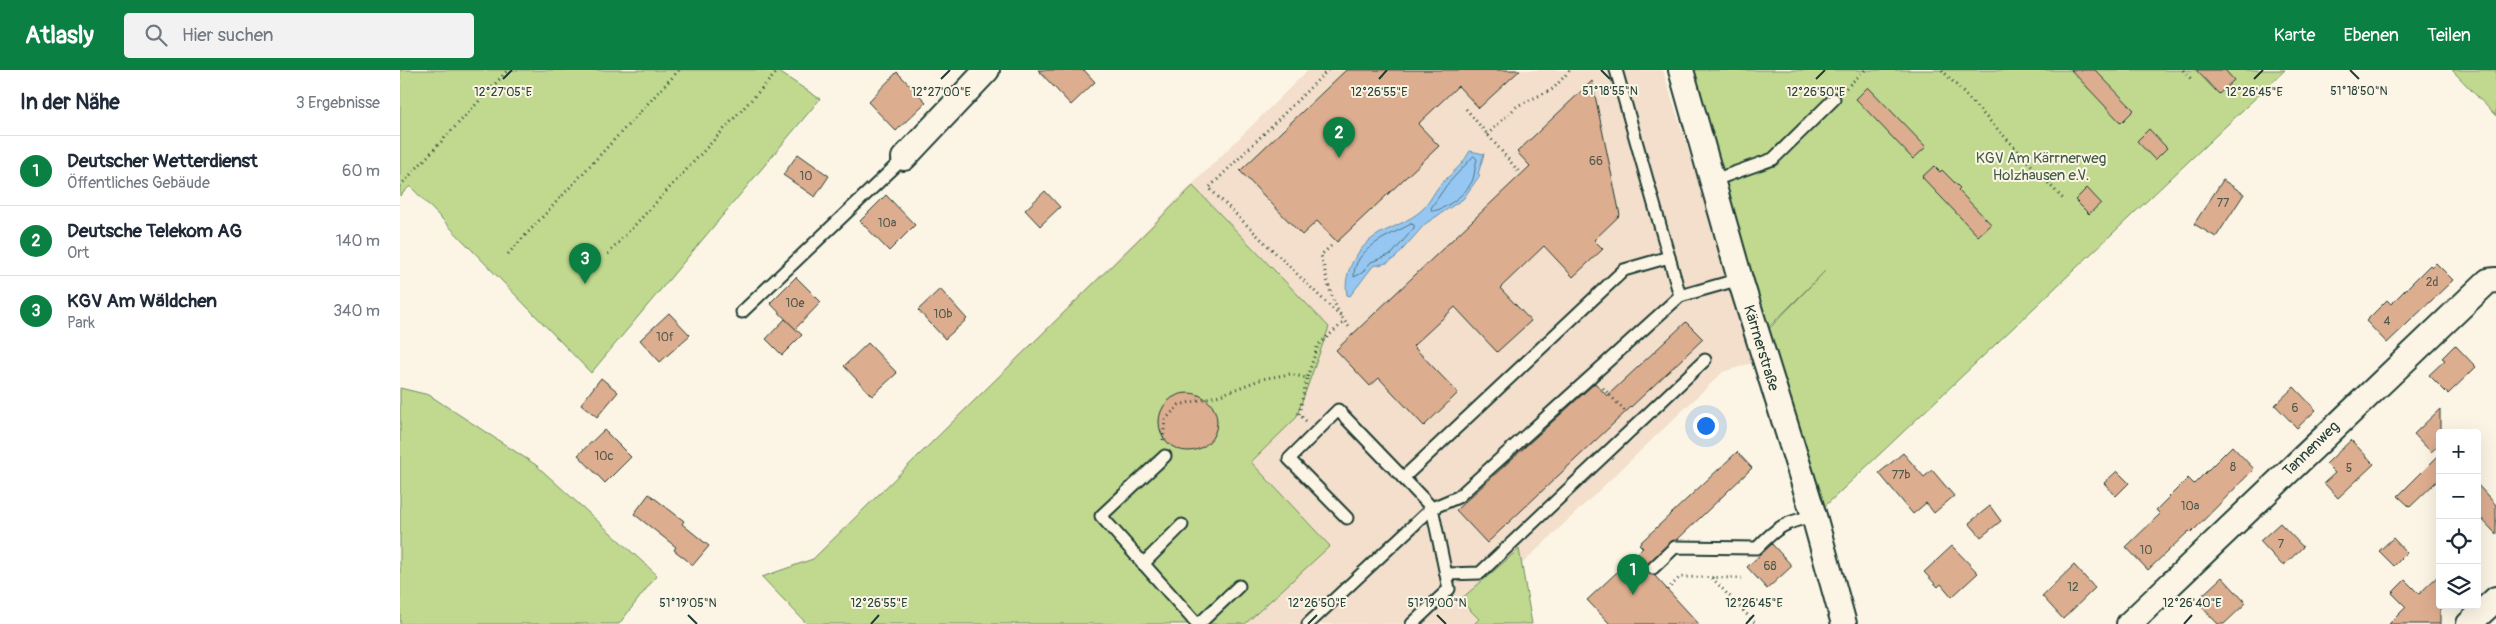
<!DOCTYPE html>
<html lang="de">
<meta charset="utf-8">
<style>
body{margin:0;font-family:Pangolin,sans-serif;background:#f2f2f3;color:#1f2937}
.controls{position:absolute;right:15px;bottom:15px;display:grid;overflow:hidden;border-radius:5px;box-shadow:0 5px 20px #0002}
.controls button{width:45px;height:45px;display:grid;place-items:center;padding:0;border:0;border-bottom:1px solid #e0e1e3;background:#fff;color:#1f2937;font:25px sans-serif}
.you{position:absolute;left:1305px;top:355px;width:18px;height:18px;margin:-12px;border:4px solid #fff;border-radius:50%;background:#1a73e8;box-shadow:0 0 0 8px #1a73e833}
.badge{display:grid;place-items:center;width:32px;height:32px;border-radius:50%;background:#0b8043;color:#fff;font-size:16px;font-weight:700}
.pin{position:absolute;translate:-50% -41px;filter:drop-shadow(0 1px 2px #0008)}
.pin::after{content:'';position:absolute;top:26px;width:18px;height:15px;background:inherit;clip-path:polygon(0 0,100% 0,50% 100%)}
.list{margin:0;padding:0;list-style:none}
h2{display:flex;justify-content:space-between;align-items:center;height:65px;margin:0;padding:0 20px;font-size:21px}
h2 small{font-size:16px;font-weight:400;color:#747a83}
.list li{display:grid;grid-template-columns:32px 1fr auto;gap:15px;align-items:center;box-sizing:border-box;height:70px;padding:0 20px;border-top:1px solid #e0e1e3}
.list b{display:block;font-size:19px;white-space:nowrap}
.list p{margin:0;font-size:16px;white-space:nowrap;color:#747a83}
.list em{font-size:16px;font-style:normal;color:#747a83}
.icon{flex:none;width:28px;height:28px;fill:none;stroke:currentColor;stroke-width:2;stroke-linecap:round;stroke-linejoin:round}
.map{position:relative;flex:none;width:2096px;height:554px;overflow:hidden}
header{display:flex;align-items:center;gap:30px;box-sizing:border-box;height:70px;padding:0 25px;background:#0b8043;color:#fff}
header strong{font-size:24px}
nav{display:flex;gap:28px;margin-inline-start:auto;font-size:18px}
.search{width:350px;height:45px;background:#f2f2f3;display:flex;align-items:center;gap:12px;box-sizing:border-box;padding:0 18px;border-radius:5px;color:#747a83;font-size:19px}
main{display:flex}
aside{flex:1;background:#fff}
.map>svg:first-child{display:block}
.built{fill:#f3dfcb}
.green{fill:#c0d98f;stroke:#708b62}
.water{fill:#96c7f2;stroke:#6690a6}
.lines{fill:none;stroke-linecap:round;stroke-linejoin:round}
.shore{stroke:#4f7480;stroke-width:1}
.building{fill:#ddad8f;stroke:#1f3d34}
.service-casing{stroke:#1f3d34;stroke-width:15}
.minor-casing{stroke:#1f3d34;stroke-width:28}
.path{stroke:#1f3d34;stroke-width:3;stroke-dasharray:1 4;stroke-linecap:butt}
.service{stroke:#fcf5e5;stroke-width:11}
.minor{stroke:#fcf5e5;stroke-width:24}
.ticks{fill:none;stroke:#1f3d34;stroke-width:2}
.labels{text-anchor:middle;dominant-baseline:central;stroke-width:4;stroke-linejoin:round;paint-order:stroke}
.number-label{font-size:12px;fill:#4e594b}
.park-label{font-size:15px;fill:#3f5c46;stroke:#fcf5e5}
.street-label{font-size:15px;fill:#1f3d34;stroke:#fcf5e5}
.ticks-label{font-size:12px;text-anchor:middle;fill:#1f3d34;stroke:#fcf5e5;stroke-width:4;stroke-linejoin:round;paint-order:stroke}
</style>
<header>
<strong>Atlasly</strong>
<div class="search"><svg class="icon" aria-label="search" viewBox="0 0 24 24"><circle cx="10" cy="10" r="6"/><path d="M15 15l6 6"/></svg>Hier suchen</div>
<nav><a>Karte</a><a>Ebenen</a><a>Teilen</a></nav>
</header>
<main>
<aside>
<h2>In der Nähe<small>3 Ergebnisse</small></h2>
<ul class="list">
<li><span class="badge">1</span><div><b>Deutscher Wetterdienst</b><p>Öffentliches Gebäude</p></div><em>60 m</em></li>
<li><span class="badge">2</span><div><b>Deutsche Telekom AG</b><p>Ort</p></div><em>140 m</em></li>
<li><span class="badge">3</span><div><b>KGV Am Wäldchen</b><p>Park</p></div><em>340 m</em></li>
</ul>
</aside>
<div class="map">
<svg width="2096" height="554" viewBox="0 0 2096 554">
<rect width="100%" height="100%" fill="#fcf5e5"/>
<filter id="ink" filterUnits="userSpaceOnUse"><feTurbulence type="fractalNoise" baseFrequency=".02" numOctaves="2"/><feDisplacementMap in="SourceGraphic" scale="10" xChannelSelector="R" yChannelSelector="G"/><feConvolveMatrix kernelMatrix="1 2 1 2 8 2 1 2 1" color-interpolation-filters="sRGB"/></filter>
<g filter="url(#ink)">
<polygon class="built" points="908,0 1263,0 1355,292 1323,302 1122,494 1074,554 407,554 362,507 413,489"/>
<g class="green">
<polygon points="0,0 376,0 420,29 191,303 10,116 0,126"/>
<polygon points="1291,0 1885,0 1424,437 1366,262 1425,201 1363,263"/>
<polygon points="2052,0 2096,0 2096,46"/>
<polygon points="793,116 929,257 896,348 851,392 930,476 845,554 407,554 362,507 413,489"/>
<polygon points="0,318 29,325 136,395 257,505 219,554 0,554"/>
<polygon points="1119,479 1132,554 1074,554 1079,549 1060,530"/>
</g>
<path class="water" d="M1070 81 1084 84 1078 104 1080 105 1063 129 1025 154 996 187 987 193 973 196 950 226 947 225C942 202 959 175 979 164 994 156 1009 151 1022 140 1031 131 1035 119 1043 112 1049 106 1056 100 1062 93 1065 90 1067 85 1070 81Z"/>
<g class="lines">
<g class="shore">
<path d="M1074 86 1077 89C1075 95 1075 103 1073 109 1068 123 1045 140 1032 141L1031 138 1046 116Z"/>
<path d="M1011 154 1014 155V158L992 184 971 192 962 203 954 207C953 178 991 165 1011 154Z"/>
</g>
</g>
<g class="building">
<polygon points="638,0 684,0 695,12 671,35"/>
<polygon points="946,0 1120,0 1079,38 1058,16 1018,54 1039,76 937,172 917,151 902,165 840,101"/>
<polygon points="1671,0 1695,0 1734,40 1721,53"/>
<polygon points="1796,0 1825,0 1834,10 1819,24"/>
<polygon points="497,2 526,32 496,61 468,32"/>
<polygon points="1192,11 1220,145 1194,170 1203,179 1173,207 1144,176 1100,218 1131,251 1097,282 1055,237 1013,276 1058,323 1024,356 979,308 970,316 936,280 1130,96 1117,82"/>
<polygon points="1468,17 1526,77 1513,89 1456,29"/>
<polygon points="1749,59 1767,78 1755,90 1737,71"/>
<polygon points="398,84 429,106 415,127 383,105"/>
<polygon points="1534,96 1540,102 1542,100 1560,118 1558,120 1591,154 1578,166 1522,107"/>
<polygon points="1823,110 1844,124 1816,167 1794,154"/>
<polygon points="1687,118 1701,133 1689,144 1675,130"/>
<polygon points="645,121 660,137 640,156 625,140"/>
<polygon points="486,125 515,155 489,181 460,151"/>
<polygon points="2036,193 2053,210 1987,273 1966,251 1987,230 1991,234 2030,195 2032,197"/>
<polygon points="396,207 421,232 395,259 370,233"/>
<polygon points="540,219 567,249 545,269 518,240"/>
<polygon points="269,243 290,265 260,292 240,270"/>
<polygon points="385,249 402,265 382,285 366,269"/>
<polygon points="1286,252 1303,269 1087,473 1056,440 1195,313 1207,326"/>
<polygon points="468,273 497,303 472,326 444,296"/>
<polygon points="2055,275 2076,297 2048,324 2029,305 2045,290 2042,288"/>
<polygon points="201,308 218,322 197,347 181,334"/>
<polygon points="1894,317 1916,340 1897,358 1875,335"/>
<circle cx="788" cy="352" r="29"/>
<polygon points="2040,339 2040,374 2031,382 2014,364"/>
<polygon points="204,360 231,387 205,413 178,385"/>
<polygon points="1951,370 1974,394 1938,428 1924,413 1935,403 1926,394"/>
<polygon points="1832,376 1854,399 1791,463 1789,461 1748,500 1726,477 1760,444 1756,440 1788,408 1794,414"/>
<polygon points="1337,382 1352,398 1277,470 1270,472 1246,496 1247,503 1254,505 1299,554 1210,554 1187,530 1243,478 1239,474"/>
<polygon points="1503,383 1524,407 1532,400 1554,426 1534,443 1526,433 1513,444 1479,403"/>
<polygon points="2040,384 2040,408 2010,437 1998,426"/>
<polygon points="1717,401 1729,413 1716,426 1704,413"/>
<polygon points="2077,414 2096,435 2096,464 2077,444"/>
<polygon points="249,424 284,451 282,454 309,476 293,495 274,480 276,477 234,444"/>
<polygon points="1590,436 1601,451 1581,467 1569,453"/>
<polygon points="1880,453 1903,477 1883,496 1860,471"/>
<polygon points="1993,468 2007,483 1994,496 1979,481"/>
<polygon points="1372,474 1392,496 1367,519 1347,497"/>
<polygon points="1552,476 1578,503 1552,527 1541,514 1538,517 1524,502"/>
<polygon points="1674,495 1695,518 1663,549 1642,526"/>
<polygon points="2040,504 2040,554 1989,554 2006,537 1992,523 2005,510 2019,524"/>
<polygon points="1822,507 1846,533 1824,554 1818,554 1796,531"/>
</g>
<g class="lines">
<defs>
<g id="service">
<polyline points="1216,0 1280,226"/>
<polyline points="1314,110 1373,89 1434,29"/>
<polyline points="342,242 504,88"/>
<polyline points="765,386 701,446 797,554"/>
<polyline points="1003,408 1224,200 1269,187"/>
<polyline points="947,448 889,389 938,340 1032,438 1049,519 1012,554"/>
<polyline points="743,494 782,455"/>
<path d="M1253 498 1275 477 1357 478C1377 457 1385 452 1414 446"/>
<polyline points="1046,504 1080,503 1305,290"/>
<polyline points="799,554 839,516"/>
<polyline points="908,554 1032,438 1058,427 1280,226 1340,209"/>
</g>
<g id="minor">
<polyline points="1281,0 1340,209 1414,446 1444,554"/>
<polyline points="504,88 587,0"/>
<polyline points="1729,554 2088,211 2096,210"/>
<polyline points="2069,554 2096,529"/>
</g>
</defs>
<use href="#service" class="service-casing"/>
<use href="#minor" class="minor-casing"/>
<g class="path">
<polyline points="928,0 809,118 943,249"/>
<polyline points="1542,0 1665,131"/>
<polyline points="1783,0 1792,10"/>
<polyline points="1446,18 1465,0"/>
<polyline points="1066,39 1119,102"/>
<polyline points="1087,65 1117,36 1153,19 1170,0"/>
<polyline points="0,116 108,0"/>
<path d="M931 176 921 185C927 210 933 241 951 259"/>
<polyline points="108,184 279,0"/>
<polyline points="208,184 378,1 376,0"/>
<polyline points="1203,318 1227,343"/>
<polyline points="906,351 899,344 907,308"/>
<polyline points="763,370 765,350 779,335 820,325 862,309 890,304 907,308 918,275 944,252"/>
<polyline points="1312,508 1356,554"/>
<polyline points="1267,520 1280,507 1342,508"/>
</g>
<use href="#service" class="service"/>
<use href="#minor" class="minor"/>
</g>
</g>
<path class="ticks" d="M1201 0 1210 9M1950 0 1959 9M103 9 112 0M541 9 550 0M979 9 987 0M1416 9 1425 0M1854 9 1863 0M288 545 297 554M1037 545 1046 554M471 554 479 545M908 554 917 545M1346 554 1354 545M1784 554 1792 545"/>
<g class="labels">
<g class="number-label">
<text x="1196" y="91">66</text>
<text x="406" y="106">10</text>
<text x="1823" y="133">77</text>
<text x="487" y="153">10a</text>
<text x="2032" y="212">2d</text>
<text x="395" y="233">10e</text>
<text x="543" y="244">10b</text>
<text x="1987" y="251">4</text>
<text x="265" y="267">10f</text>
<text x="1895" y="338">6</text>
<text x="204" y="386">10c</text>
<text x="1833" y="397">8</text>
<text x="1949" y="398">5</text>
<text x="1501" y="405">77b</text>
<text x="1790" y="436">10a</text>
<text x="1881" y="474">7</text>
<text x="1746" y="480">10</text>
<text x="1370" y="496">68</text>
<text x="1673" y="517">12</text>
</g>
<g class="park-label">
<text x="1641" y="88">KGV Am Kärrnerweg<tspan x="1641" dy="17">Holzhausen e.V.</tspan></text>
</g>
<g class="street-label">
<text transform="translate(1361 278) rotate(73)">Kärrnerstraße</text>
<text transform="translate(1911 379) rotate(-44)">Tannenweg</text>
</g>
</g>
<g class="ticks-label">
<text x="1210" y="25">51°18'55"N</text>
<text x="1959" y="25">51°18'50"N</text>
<text x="103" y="26">12°27'05"E</text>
<text x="541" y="26">12°27'00"E</text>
<text x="979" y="26">12°26'55"E</text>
<text x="1416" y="26">12°26'50"E</text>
<text x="1854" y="26">12°26'45"E</text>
<text x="479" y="537">12°26'55"E</text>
<text x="917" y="537">12°26'50"E</text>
<text x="1354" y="537">12°26'45"E</text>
<text x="1792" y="537">12°26'40"E</text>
<text x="288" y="537">51°19'05"N</text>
<text x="1037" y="537">51°19'00"N</text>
</g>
</svg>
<div class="controls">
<button>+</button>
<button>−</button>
<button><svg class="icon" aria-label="locate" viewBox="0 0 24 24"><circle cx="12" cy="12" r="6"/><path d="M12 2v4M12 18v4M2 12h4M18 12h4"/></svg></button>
<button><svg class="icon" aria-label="layers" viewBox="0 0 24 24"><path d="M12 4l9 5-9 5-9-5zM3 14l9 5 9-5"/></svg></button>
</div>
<div class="you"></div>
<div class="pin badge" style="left:1233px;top:525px">1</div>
<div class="pin badge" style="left:939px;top:88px">2</div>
<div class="pin badge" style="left:185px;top:214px">3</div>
</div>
</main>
